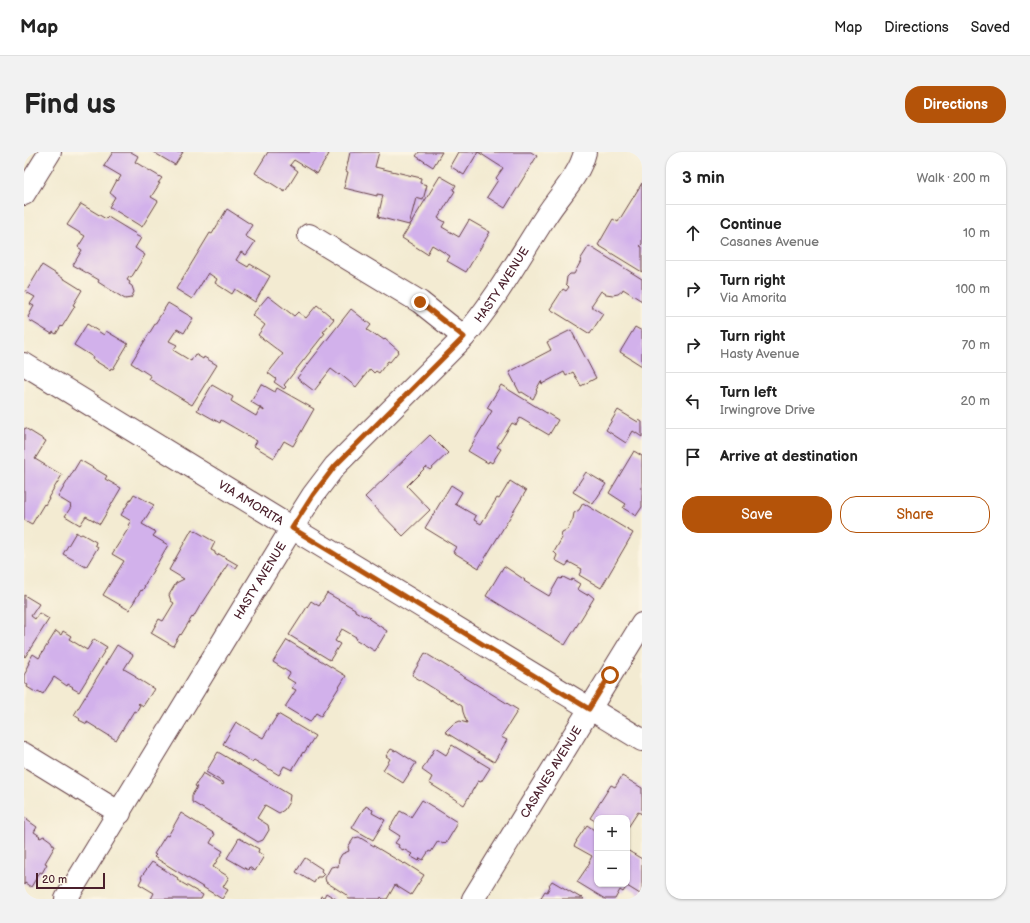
<!DOCTYPE html>
<meta charset="utf-8">
<style>
body{margin:0;font-family:"Balsamiq Sans",sans-serif;background:#f2f2f2;color:#222}
.controls{position:absolute;right:12px;bottom:12px;display:grid;overflow:hidden;border-radius:8px;box-shadow:0 1px 3px #0004}
.controls button{width:36px;height:36px;display:grid;place-items:center;padding:0;border:0;border-bottom:1px solid #e0e0e0;background:#fff;color:#222;font:20px sans-serif}
.scale{position:absolute;left:12px;bottom:10px;width:69px;box-sizing:border-box;padding-left:4px;border:2px solid #4a1f2b;border-top:0;font-size:11px;line-height:14px;white-space:nowrap;color:#4a1f2b;-webkit-text-stroke:3px #fcf5e5;paint-order:stroke}
.stop{position:absolute;width:12px;height:12px;margin:-9px;border:3px solid #b45309;border-radius:50%;background:#fff}
.stop.end{background:#b45309;border-color:#fff;box-shadow:0 1px 4px #0008}
.list{margin:0;padding:0;list-style:none}
h2{display:flex;justify-content:space-between;align-items:center;height:52px;margin:0;padding:0 16px;font-size:17px}
h2 small{font-size:13px;font-weight:400;color:#767676}
.list li{display:grid;grid-template-columns:26px 1fr auto;gap:12px;align-items:center;box-sizing:border-box;height:56px;padding:0 16px;border-top:1px solid #e0e0e0}
.list b{display:block;font-size:15px;white-space:nowrap}
.list p{margin:0;font-size:13px;white-space:nowrap;color:#767676}
.list em{font-size:13px;font-style:normal;color:#767676}
.actions{display:flex;gap:8px;padding:12px 16px}
.actions a{flex:1;padding:9px 0;border:1px solid #b45309;border-radius:16px;text-align:center;font-size:14px;color:#b45309}
.actions .main{background:#b45309;color:#fff}
.icon{flex:none;width:22px;height:22px;fill:none;stroke:currentColor;stroke-width:2;stroke-linecap:round;stroke-linejoin:round}
.map{position:relative;flex:none;width:618px;height:747px;overflow:hidden;border-radius:16px}
header{display:flex;align-items:center;gap:24px;box-sizing:border-box;height:56px;padding:0 20px;background:#fff;border-bottom:1px solid #e0e0e0}
header strong{font-size:19px}
nav{display:flex;gap:22px;margin-inline-start:auto;font-size:14px}
.intro{display:flex;align-items:center;justify-content:space-between;box-sizing:border-box;height:96px;padding:0 24px}
h1{margin:0;font-size:28px}
.button{padding:10px 18px;border-radius:16px;background:#b45309;color:#fff;font-size:14px;font-weight:700}
main{display:flex;gap:24px;padding:0 24px}
aside{flex:1;background:#fff;border-radius:16px;box-shadow:0 1px 3px #0004}
.map>svg:first-child{display:block}
.building{fill:#d2b1eb}
.lines{fill:none;stroke-linecap:round;stroke-linejoin:round}
.street-casing{stroke:#633e44;stroke-width:24}
.street{stroke:#fff;stroke-width:22}
.route{stroke:#b45309;stroke-width:5}
.labels{text-anchor:middle;dominant-baseline:central;stroke-width:3;stroke-linejoin:round;paint-order:stroke}
.street-label{font-size:12px;fill:#4a1f2b;stroke:#fcf5e5}
</style>
<header>
<strong>Map</strong>
<nav><a>Map</a><a>Directions</a><a>Saved</a></nav>
</header>
<div class="intro"><h1>Find us</h1><a class="button">Directions</a></div>
<main>
<div class="map">
<svg width="618" height="747" viewBox="0 0 618 747">
<rect width="100%" height="100%" fill="#fcf5e5"/>
<filter id="ink" filterUnits="userSpaceOnUse"><feTurbulence type="fractalNoise" baseFrequency=".025" numOctaves="2"/><feDisplacementMap in="SourceGraphic" scale="8" xChannelSelector="R" yChannelSelector="G"/><feConvolveMatrix kernelMatrix="1 2 1 2 8 2 1 2 1" color-interpolation-filters="sRGB"/></filter>
<filter id="wash" filterUnits="userSpaceOnUse"><feTurbulence type="fractalNoise" baseFrequency=".012" numOctaves="4" result="noise"/><feDisplacementMap in="SourceGraphic" scale="16" xChannelSelector="R" yChannelSelector="G"/><feGaussianBlur stdDeviation="0.9" result="paint"/><feColorMatrix in="noise" values="0 0 0 0 0 0 0 0 0 0 0 0 0 0 0 0 0 1.4 0 .05"/><feComposite in="paint" operator="in"/></filter>
<g filter="url(#wash)">
<rect width="100%" height="100%" fill="#f3ebd2"/>
<g id="blocks">
<g class="building">
<polygon points="89,0 107,0 114,4 111,10 138,26 134,31 136,31 127,45 134,49 118,75 89,57 85,55 91,45 86,41 93,28 94,29 97,24 80,14"/>
<polygon points="129,0 159,0 151,13"/>
<polygon points="244,0 301,0 305,2 293,22 270,8 266,13 274,19 261,40 231,21"/>
<polygon points="326,0 355,0 351,15 397,26 396,31 403,33 399,48 392,46 385,73 354,65 359,43 353,42 353,44 320,36 324,20 322,19"/>
<polygon points="395,0 418,0 409,15 392,4"/>
<polygon points="434,0 507,0 513,4 481,56 463,45 474,28 472,26 479,16 454,0 440,23 426,14"/>
<polygon points="416,24 432,33 429,38 431,39 414,66 421,70 418,75 435,85 445,68 466,80 442,120 423,109 426,104 408,93 403,102 378,86"/>
<polygon points="618,31 618,92 616,94 618,95 618,120 574,93 589,67 594,70"/>
<polygon points="57,52 82,67 84,65 112,82 111,83 117,86 111,96 121,103 107,126 105,125 103,128 106,130 105,132 108,134 110,140 107,146 101,147 74,130 75,128 49,113 58,98 54,95 61,84 43,73"/>
<polygon points="203,57 228,73 221,84 231,90 222,103 217,100 212,108 224,115 226,112 246,124 231,150 211,137 208,142 191,131 193,127 184,121 168,147 152,137 186,81 188,82"/>
<polygon points="565,94 618,127 618,149 599,137 598,139 594,142 589,143 582,142 577,139 567,154 579,162 566,182 526,157 539,137 542,139 545,135 542,132 543,125 546,122 550,122 557,109 556,108"/>
<polygon points="18,113 58,138 49,153 51,154 38,175 37,174 32,182 29,180 28,182 5,168 6,167 4,165 10,154 6,152 11,145 2,140"/>
<polygon points="244,144 270,164 274,160 282,166 293,153 310,167 299,180 301,181 260,233 262,235 260,237 250,230 252,227 244,221 259,202 234,183 241,173 228,163"/>
<polygon points="144,151 169,166 160,181 153,177 145,189 153,193 149,198 167,209 171,202 179,207 180,205 193,213 168,253 125,227 127,224 107,211"/>
<polygon points="327,157 347,173 343,178 352,184 353,183 360,188 361,187 375,199 366,210 364,209 355,221 352,219 350,221 346,217 332,235 316,222 315,223 307,217 290,239 273,226"/>
<polygon points="63,172 80,183 82,179 104,192 89,217 87,216 86,218 68,207 69,205 50,193"/>
<polygon points="611,175 618,179 618,214 596,200"/>
<polygon points="547,178 572,226 557,234 549,220 542,224 540,220 518,232 517,229 512,238 513,239 509,247 498,240 496,241 485,220 527,198 523,190"/>
<polygon points="237,232 251,240 253,236 290,257 269,294 260,289 250,306 230,294 233,289 197,268 196,271 173,258 188,233 209,245 207,249 232,264 236,256 240,259 240,258 227,250"/>
<polygon points="477,233 534,268 525,283 496,266 492,273 488,271 473,295 477,297 468,311 465,309 464,311 444,299 468,259 463,256"/>
<polygon points="594,258 614,270 615,268 618,270 618,285 609,279 602,291 582,278"/>
<polygon points="1,276 22,289 11,307 38,323 24,346 25,346 21,353 20,352 8,372 0,368 0,278"/>
<polygon points="406,283 424,301 406,318 402,315 383,334 406,358 379,384 341,345"/>
<polygon points="610,299 618,304 618,355 612,364 599,356 602,352 585,341"/>
<polygon points="56,308 83,324 81,327 97,336 76,372 62,364 56,373 41,364 47,355 46,354 47,353 34,345"/>
<polygon points="562,320 582,332 569,352 549,340"/>
<polygon points="486,329 502,339 455,416 429,400 432,395 401,376 427,333 438,340 431,352 452,364 450,368 457,372 473,346 475,347"/>
<polygon points="110,342 130,353 118,372 132,380 129,384 144,393 120,434 121,434 118,439 117,438 105,458 79,443 100,409 88,402 106,374 104,373 107,369 97,363"/>
<polygon points="559,351 609,381 577,436 555,423 558,417 545,410 542,414 531,408 533,403 530,400 538,386 537,384 538,380 544,377 549,367 550,361 555,358"/>
<polygon points="168,377 191,390 187,398 191,400 191,402 194,404 195,402 214,413 212,416 204,412 178,452 177,452 169,466 168,465 157,483 156,482 149,494 127,481 135,467 139,469 150,451 147,449 145,443 152,431 160,427 145,418"/>
<polygon points="52,380 56,383 58,382 72,390 71,393 74,395 62,415 39,402"/>
<polygon points="480,414 501,428 500,429 525,444 535,426 537,427 539,425 547,429 548,427 556,432 553,437 563,443 564,441 570,446 541,493 462,444"/>
<polygon points="303,441 331,457 331,459 340,464 341,463 346,466 345,467 363,479 351,499 331,487 332,485 318,477 311,489 316,492 306,508 265,483 287,449 295,454"/>
<polygon points="0,443 15,452 7,464 11,467 15,461 25,467 1,505 0,504"/>
<polygon points="32,479 37,483 39,479 47,484 45,487 63,498 70,487 83,495 55,540 48,536 49,535 44,532 43,534 30,525 19,542 14,539 13,541 3,535 4,533 0,531 0,523 3,518 2,517 5,511 4,511 9,502 15,506"/>
<polygon points="263,488 322,524 297,564 292,561 286,570 261,555 272,538 268,536 271,531 263,526 266,521 249,510"/>
<polygon points="93,493 109,503 100,517 112,524 111,525 130,537 119,554 115,551 114,552 116,553 112,560 110,559 92,588 63,570 63,572 55,568 56,567 50,563"/>
<polygon points="401,501 494,558 477,585 483,588 470,610 421,580 429,572 436,569 443,571 439,560 438,554 388,523"/>
<polygon points="254,562 291,584 280,601 279,600 268,618 260,614 255,623 230,608 228,610 199,592 212,570 239,586"/>
<polygon points="428,593 466,616 457,630 454,629 440,653 405,631 408,625 398,618 411,596 422,603"/>
<polygon points="367,597 371,599 372,598 392,611 379,631 359,618 366,607 362,604"/>
<polygon points="194,600 266,643 265,650 260,658 255,661 241,653 233,666 244,673 245,678 239,688 234,690 168,650 168,643 173,635 171,634 179,621 199,633 200,631 182,620"/>
<polygon points="598,624 618,636 618,662 614,660 603,677 603,666 573,666 573,670 566,666 587,633 591,635"/>
<polygon points="398,648 433,670 431,673 433,673 422,691 421,690 419,692 414,689 407,700 405,699 399,708 396,706 395,709 386,704 388,702 379,697 379,698 374,695 375,693 371,691 376,684 365,677 376,659 387,665"/>
<polygon points="342,654 349,658 348,661 361,668 349,688 328,676 340,656 341,656"/>
<polygon points="157,661 191,682 186,691 199,699 189,715 205,725 199,735 204,738 198,747 130,705 132,703 130,702 142,683 144,684"/>
<polygon points="0,665 4,667 3,668 13,675 10,680 16,684 15,685 16,686 20,684 27,689 29,693 31,694 21,711 23,712 18,721 16,720 7,735 1,731 0,733"/>
<polygon points="563,673 573,680 573,732 603,732 603,698 618,707 618,739 616,742 603,734 599,740 596,738 591,747 581,747 553,730 566,711 565,710 568,704 550,694 553,689 552,689"/>
<polygon points="335,685 380,712 381,711 400,723 387,743 371,733 363,747 359,747 357,745 356,747 325,747 323,746 324,744 302,730 301,726 307,715 312,714 314,715 315,707 318,702 325,699 324,695 330,686"/>
<polygon points="215,686 235,697 234,700 240,704 231,719 225,715 224,718 203,706"/>
<polygon points="281,706 298,717 297,719 300,722 297,725 293,725 290,731 272,720"/>
<polygon points="128,710 154,726 153,728 179,743 177,747 127,747 130,741 115,732 118,726 117,725"/>
<polygon points="528,729 557,746 558,745 560,747 516,747 521,739 523,740 526,734 525,733"/>
<polygon points="302,741 312,747 296,747 297,744 300,745"/>
</g>
</g>
</g>
<g filter="url(#ink)">
<use href="#blocks" fill-opacity="0" stroke="#633e44" stroke-width="1"/>
<g class="lines">
<defs>
<g id="street">
<polyline points="0,42 26,0"/>
<polyline points="285,83 396,150 440,185"/>
<path id="s1" d="M0 212 268 376 618 588"/>
<polyline points="0,602 96,661"/>
<path id="s2" d="M42 747 268 376 289 343 311 314 440 185C472 148 495 105 522 64 535 43 555 25 561 0"/>
<path id="s3" d="M449 747 618 472"/>
</g>
</defs>
<use href="#street" class="street-casing"/>
<use href="#street" class="street"/>
</g>
</g>
<g class="lines" filter="url(#ink)">
<polyline class="route" points="396,150 440,185 311,314 289,343 268,376 565,557 586,523"/>
</g>
<g class="labels">
<g class="street-label">
<text stroke="none"><textPath href="#s2" startOffset="757">HASTY AVENUE</textPath></text>
<text stroke="none"><textPath href="#s1" startOffset="266">VIA AMORITA</textPath></text>
<text stroke="none"><textPath href="#s2" startOffset="373">HASTY AVENUE</textPath></text>
<text stroke="none"><textPath href="#s3" startOffset="149">CASANES AVENUE</textPath></text>
</g>
</g>
</svg>
<div class="controls">
<button>+</button>
<button>−</button>
</div>
<div class="scale">20 m</div>
<div class="stop" style="left:586px;top:523px"></div>
<div class="stop end" style="left:396px;top:150px"></div>
</div>
<aside>
<h2>3 min<small>Walk · 200 m</small></h2>
<ul class="list">
<li><svg class="icon" aria-label="ahead" viewBox="0 0 24 24"><path d="M12 20V5M6 11l6-6 6 6"/></svg><div><b>Continue</b><p>Casanes Avenue</p></div><em>10 m</em></li>
<li><svg class="icon" aria-label="right" viewBox="0 0 24 24"><path d="M7 20v-9h11M14 6l5 5-5 5"/></svg><div><b>Turn right</b><p>Via Amorita</p></div><em>100 m</em></li>
<li><svg class="icon" aria-label="right" viewBox="0 0 24 24"><path d="M7 20v-9h11M14 6l5 5-5 5"/></svg><div><b>Turn right</b><p>Hasty Avenue</p></div><em>70 m</em></li>
<li><svg class="icon" aria-label="left" viewBox="0 0 24 24"><path d="M17 20v-9H6M10 6l-5 5 5 5"/></svg><div><b>Turn left</b><p>Irwingrove Drive</p></div><em>20 m</em></li>
<li><svg class="icon" aria-label="arrive" viewBox="0 0 24 24"><path d="M6 21V4h12l-3 4 3 4H6"/></svg><div><b>Arrive at destination</b></div></li>
</ul>
<div class="actions"><a class="main">Save</a><a>Share</a></div>
</aside>
</main>
